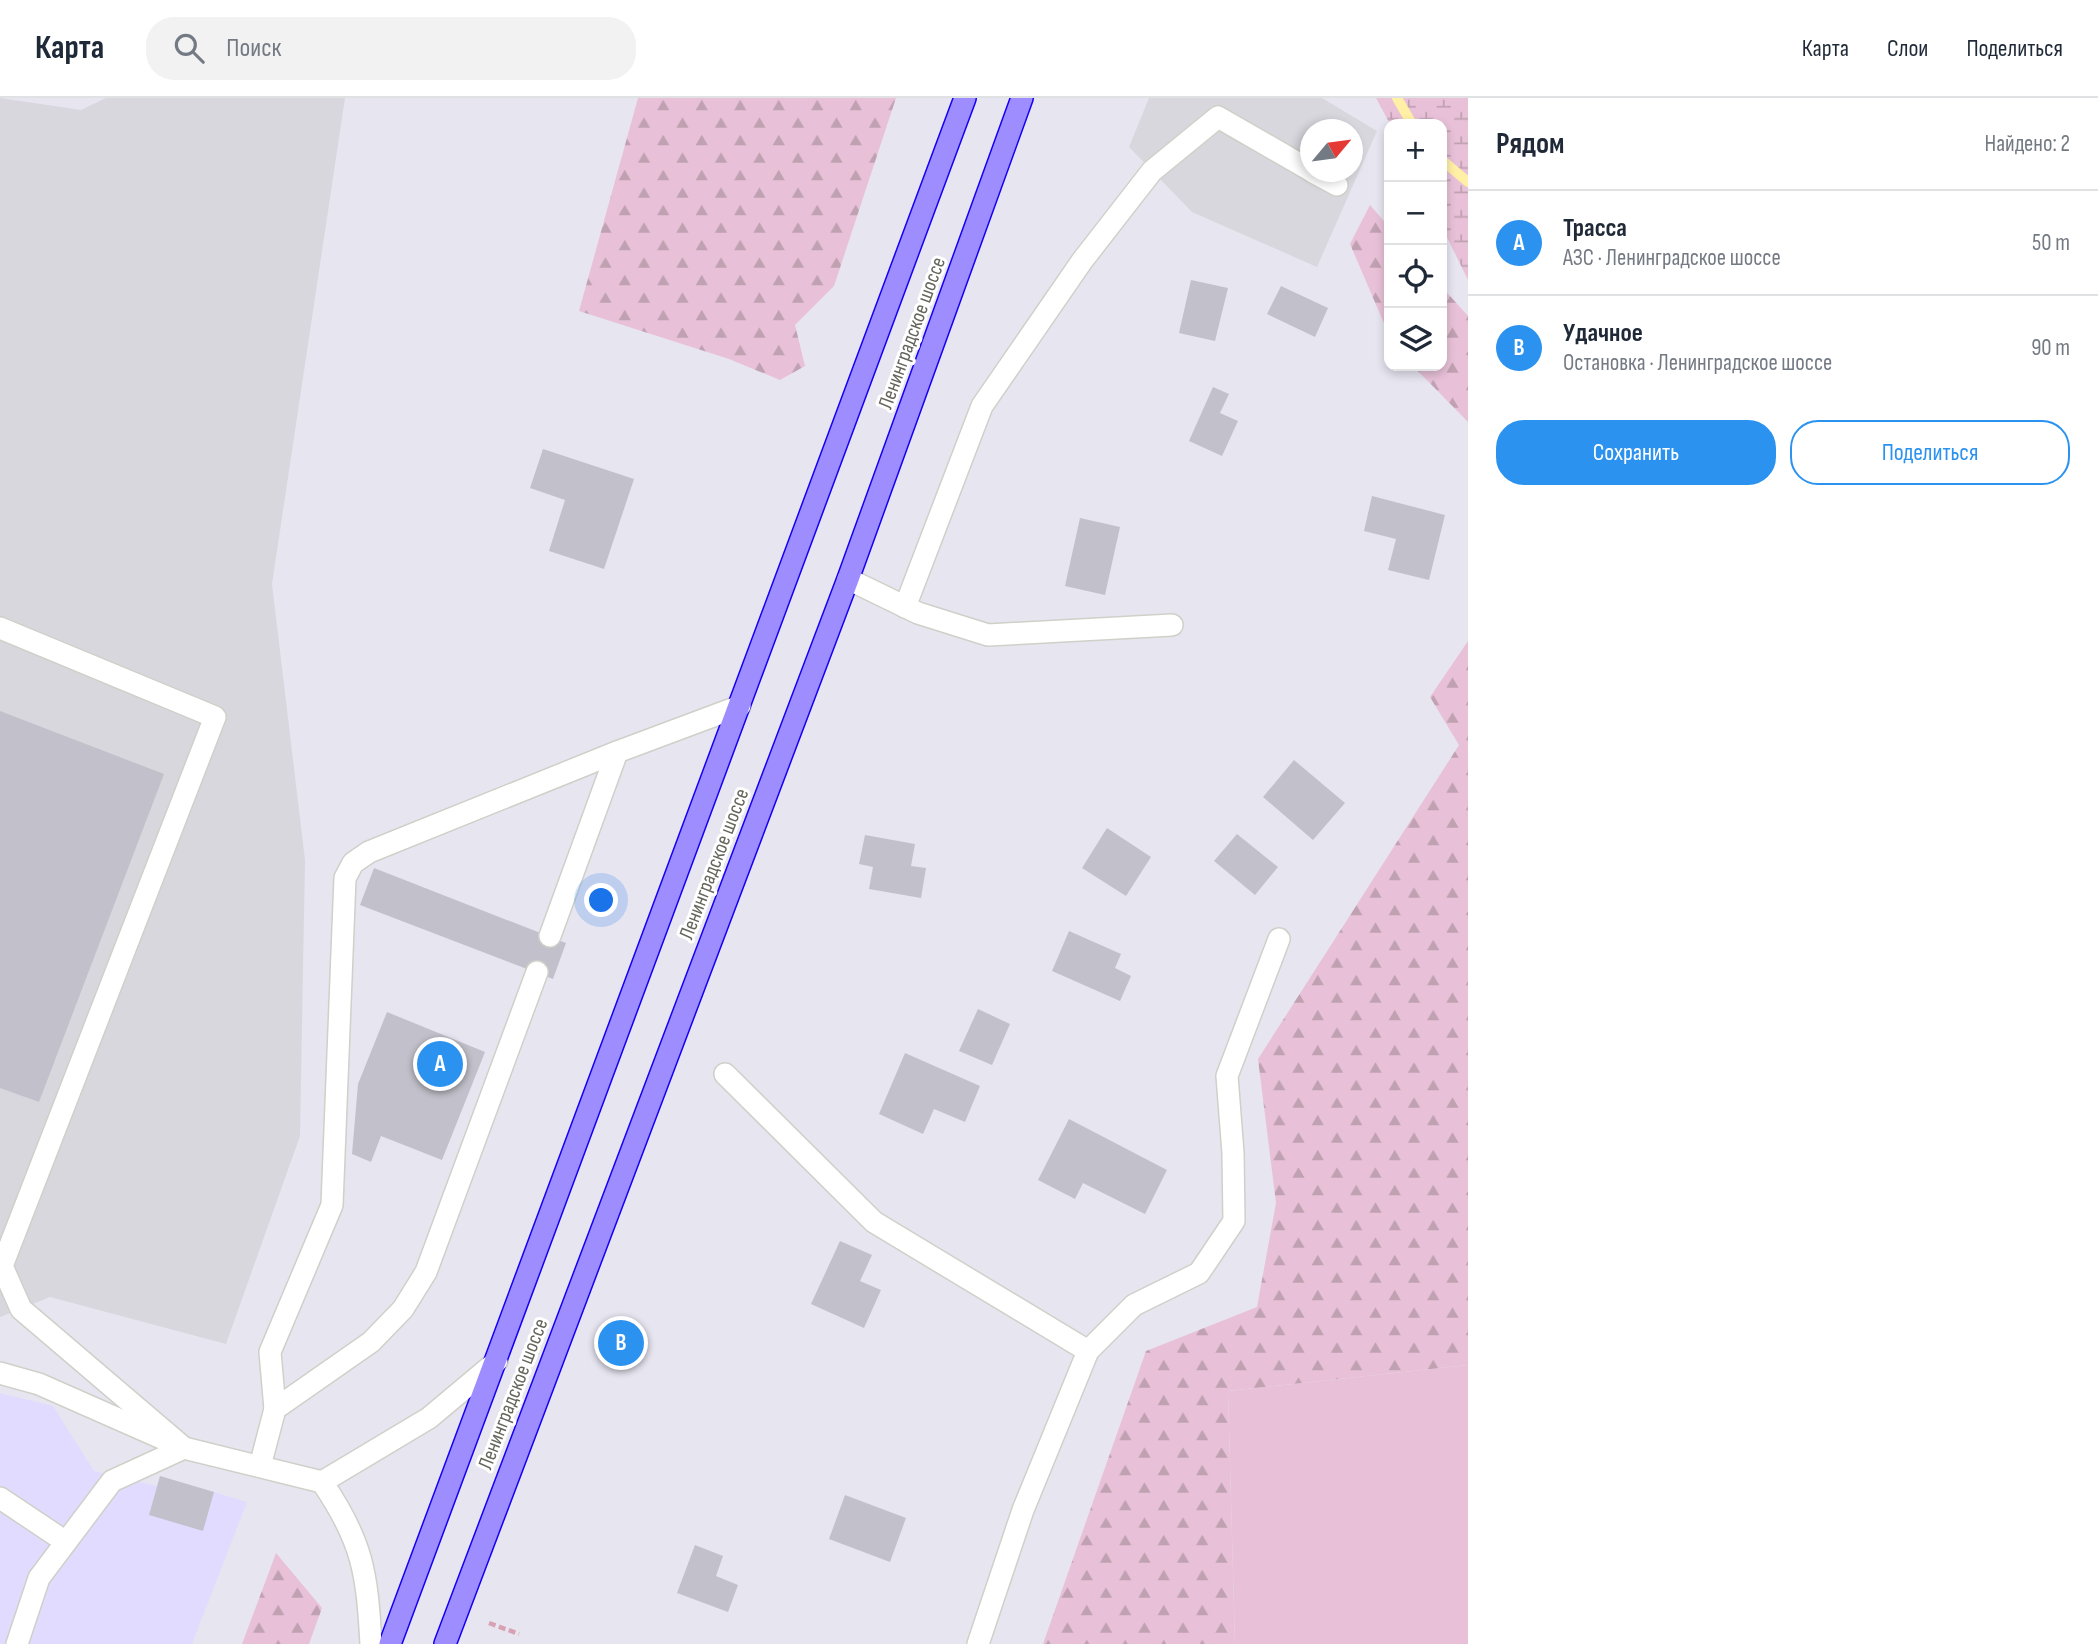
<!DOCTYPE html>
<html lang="ru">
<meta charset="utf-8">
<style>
body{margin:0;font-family:"Sofia Sans Condensed",sans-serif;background:#f2f2f3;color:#1f2937}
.controls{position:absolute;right:21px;top:21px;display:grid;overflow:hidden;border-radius:14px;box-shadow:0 4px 10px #0003}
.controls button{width:63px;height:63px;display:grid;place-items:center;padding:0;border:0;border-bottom:2px solid #e0e1e3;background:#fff;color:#1f2937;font:35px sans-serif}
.compass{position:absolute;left:1300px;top:21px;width:63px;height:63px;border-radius:50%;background:#fff;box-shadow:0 4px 10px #0003;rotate:61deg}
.you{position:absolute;left:602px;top:803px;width:24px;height:24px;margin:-18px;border:5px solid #fff;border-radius:50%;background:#1a73e8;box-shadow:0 0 0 10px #1a73e833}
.badge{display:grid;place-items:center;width:46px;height:46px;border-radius:50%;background:#2b92f0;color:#fff;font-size:23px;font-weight:700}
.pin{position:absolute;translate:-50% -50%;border:4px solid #fff;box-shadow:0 2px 7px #0006}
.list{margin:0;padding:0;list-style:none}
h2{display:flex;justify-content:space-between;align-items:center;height:91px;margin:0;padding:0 28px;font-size:30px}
h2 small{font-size:23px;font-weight:400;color:#747a83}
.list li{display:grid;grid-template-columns:46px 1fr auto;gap:21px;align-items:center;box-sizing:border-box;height:105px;padding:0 28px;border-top:2px solid #e0e1e3}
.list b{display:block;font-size:26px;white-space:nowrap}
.list p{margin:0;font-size:23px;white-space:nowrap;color:#747a83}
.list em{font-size:23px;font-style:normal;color:#747a83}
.actions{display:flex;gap:14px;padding:21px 28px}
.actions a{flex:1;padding:16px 0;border:2px solid #2b92f0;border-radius:28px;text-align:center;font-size:24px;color:#2b92f0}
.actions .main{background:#2b92f0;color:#fff}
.icon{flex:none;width:38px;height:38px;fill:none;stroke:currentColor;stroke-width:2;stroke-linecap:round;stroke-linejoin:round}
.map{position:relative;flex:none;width:1468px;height:1546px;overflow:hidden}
header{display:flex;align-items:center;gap:42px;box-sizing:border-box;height:98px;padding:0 35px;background:#fff;border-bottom:2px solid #e0e1e3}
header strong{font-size:33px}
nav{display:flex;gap:38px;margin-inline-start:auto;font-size:24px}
.search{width:490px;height:63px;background:#f2f2f3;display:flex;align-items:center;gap:18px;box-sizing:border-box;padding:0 24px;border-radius:28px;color:#747a83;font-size:26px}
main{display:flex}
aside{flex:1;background:#fff}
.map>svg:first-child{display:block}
.commercial{fill:#e1dbff}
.industrial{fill:#d8d7de;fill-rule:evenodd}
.grass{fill:#e8c1d8}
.forest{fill:url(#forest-firs)}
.wetland{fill:url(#wetland-marsh)}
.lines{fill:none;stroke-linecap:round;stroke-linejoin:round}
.stream{stroke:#fff0a6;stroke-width:10}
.building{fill:#c2c1cb}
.lane-casing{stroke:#d0d0c9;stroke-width:24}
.highway-casing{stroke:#1500f5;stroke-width:24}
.path{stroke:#d9a2b4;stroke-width:4.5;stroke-dasharray:7 3.5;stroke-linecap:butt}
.lane{stroke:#fff;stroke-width:21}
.highway{stroke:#9d8dff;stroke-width:21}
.labels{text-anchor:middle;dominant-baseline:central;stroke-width:6;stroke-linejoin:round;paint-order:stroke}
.street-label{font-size:21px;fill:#66665d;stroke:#fff}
</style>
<header>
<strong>Карта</strong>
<div class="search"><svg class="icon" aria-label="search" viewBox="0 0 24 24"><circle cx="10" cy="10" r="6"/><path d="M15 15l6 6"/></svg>Поиск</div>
<nav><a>Карта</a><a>Слои</a><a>Поделиться</a></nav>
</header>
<main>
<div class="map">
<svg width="1468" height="1546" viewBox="0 0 1468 1546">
<defs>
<pattern id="forest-firs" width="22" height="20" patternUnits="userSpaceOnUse" patternTransform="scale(1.75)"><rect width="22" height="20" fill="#e8c1d8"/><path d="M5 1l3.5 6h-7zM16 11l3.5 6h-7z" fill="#c0a1b2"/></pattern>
<pattern id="wetland-marsh" width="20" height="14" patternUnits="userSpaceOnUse" patternTransform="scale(1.75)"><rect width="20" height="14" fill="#e8c1d8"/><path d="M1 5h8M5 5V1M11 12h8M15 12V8" fill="none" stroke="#c0a1b2"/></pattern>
</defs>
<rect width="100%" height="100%" fill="#e7e5f0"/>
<polygon class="commercial" points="0,1295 53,1308 94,1373 157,1388 160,1378 247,1404 192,1546 0,1546"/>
<g class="industrial">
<polygon points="0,0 81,12 106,0 345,0 272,486 305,762 300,1038 226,1246 50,1199 0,1219"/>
<path d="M1149 0H1322L1377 33 1317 169 1192 114 1129 49ZM1310 32H1352V74H1310Z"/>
</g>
<polygon class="grass" points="1468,1267 1468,1546 1235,1546 1228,1293"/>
<g class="forest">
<polygon points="638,0 896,0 834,188 795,227 805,268 780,282 729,261 579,213"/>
<polygon points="1370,107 1389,129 1389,237 1350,146"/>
<polygon points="1442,189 1468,218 1468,324 1413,268 1442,268"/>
<polygon points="1468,543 1468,1267 1228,1293 1235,1546 1043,1546 1146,1253 1257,1209 1276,1105 1258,961 1459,647 1430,599"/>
<polygon points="276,1455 322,1510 309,1546 242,1546"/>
</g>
<polygon class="wetland" points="1376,0 1468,0 1468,182 1442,129 1442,26 1390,26"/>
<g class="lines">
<g class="stream">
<polyline points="1397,0 1412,26"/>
<polyline points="1442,62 1468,84"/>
</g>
</g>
<g class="building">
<polygon points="1191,182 1228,190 1215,243 1179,235"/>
<polygon points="1281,188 1328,210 1315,239 1267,216"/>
<polygon points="1213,289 1229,296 1220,315 1238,323 1222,358 1189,343"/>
<polygon points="543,351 634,381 604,471 549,453 565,402 530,390"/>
<polygon points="1372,398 1445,417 1429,482 1388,472 1396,441 1364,433"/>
<polygon points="1080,420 1120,429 1105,497 1065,488"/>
<polygon points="0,613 164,676 39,1004 0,990"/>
<polygon points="1294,662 1345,705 1313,742 1263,699"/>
<polygon points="1107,730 1151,759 1126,798 1082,770"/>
<polygon points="1237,736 1278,769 1255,797 1214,763"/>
<polygon points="865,737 915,746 911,768 926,770 921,800 869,791 873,769 859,766"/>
<polygon points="374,770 566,845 553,881 360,807"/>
<polygon points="1069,833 1121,856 1115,870 1131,878 1120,903 1052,873"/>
<polygon points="978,911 1010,926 992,967 959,953"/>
<polygon points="387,914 485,954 442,1062 381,1038 371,1064 352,1056 358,986"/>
<polygon points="905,955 980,988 965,1024 934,1011 923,1036 879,1016"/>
<polygon points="1069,1021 1167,1072 1145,1116 1083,1085 1075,1101 1038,1082"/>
<polygon points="840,1143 872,1157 860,1183 881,1192 864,1230 811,1206"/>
<polygon points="160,1378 214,1394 203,1433 149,1417"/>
<polygon points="845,1397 906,1420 890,1464 829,1441"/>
<polygon points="695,1447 723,1458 716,1478 738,1487 728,1514 677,1495"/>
</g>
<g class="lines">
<defs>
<g id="lane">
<polyline points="1313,74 1337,87"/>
<polyline points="848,481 918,515 988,537 1172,527"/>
<polyline points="905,509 982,308 1082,163 1152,73 1218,19 1310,72"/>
<polyline points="0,530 215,619 2,1168 21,1211 184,1350"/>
<polyline points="550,838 617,654 740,608"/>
<polyline points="725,976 874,1124 1088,1253"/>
<path d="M0 1275 39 1286 184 1350 322 1384C363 1444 367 1475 371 1546"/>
<polyline points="275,1311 270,1254 332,1107 345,780 353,765 369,754 617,654"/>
<polyline points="260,1368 275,1311 371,1244 403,1211 426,1174 537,874"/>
<polyline points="322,1384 429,1320 497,1263"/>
<polyline points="0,1400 66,1444"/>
<polyline points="17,1546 39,1480 112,1383 184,1350"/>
<polyline points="978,1546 1023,1412 1088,1253 1134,1207 1199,1175 1234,1123 1233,1055 1227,978 1279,841"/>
</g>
<g id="highway">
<polyline points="390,1546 965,0"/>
<polyline points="445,1546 848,481 1022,0"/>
</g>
</defs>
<use href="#lane" class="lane-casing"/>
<use href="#highway" class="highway-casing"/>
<polyline class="path" points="489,1525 519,1536"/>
<use href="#lane" class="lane"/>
<use href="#highway" class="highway"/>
</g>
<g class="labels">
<g class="street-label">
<text transform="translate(912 235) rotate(-70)">Ленинградское шоссе</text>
<text transform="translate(714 766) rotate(-69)">Ленинградское шоссе</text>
<text transform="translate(513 1296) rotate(-69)">Ленинградское шоссе</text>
</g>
</g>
</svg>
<div class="controls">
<button>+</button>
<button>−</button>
<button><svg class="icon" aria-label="locate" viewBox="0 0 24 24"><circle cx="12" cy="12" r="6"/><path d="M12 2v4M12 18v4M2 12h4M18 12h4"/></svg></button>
<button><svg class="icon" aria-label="layers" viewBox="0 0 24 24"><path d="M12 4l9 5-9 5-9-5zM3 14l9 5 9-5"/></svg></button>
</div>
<svg class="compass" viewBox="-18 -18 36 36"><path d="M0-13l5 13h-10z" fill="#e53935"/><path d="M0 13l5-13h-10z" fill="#747a83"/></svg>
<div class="you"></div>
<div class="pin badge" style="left:440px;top:966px">A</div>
<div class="pin badge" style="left:621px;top:1245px">B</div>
</div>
<aside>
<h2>Рядом<small>Найдено: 2</small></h2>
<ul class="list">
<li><span class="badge">A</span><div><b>Трасса</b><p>АЗС · Ленинградское шоссе</p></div><em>50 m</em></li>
<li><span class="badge">B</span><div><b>Удачное</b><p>Остановка · Ленинградское шоссе</p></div><em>90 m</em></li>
</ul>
<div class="actions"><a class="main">Сохранить</a><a>Поделиться</a></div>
</aside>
</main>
